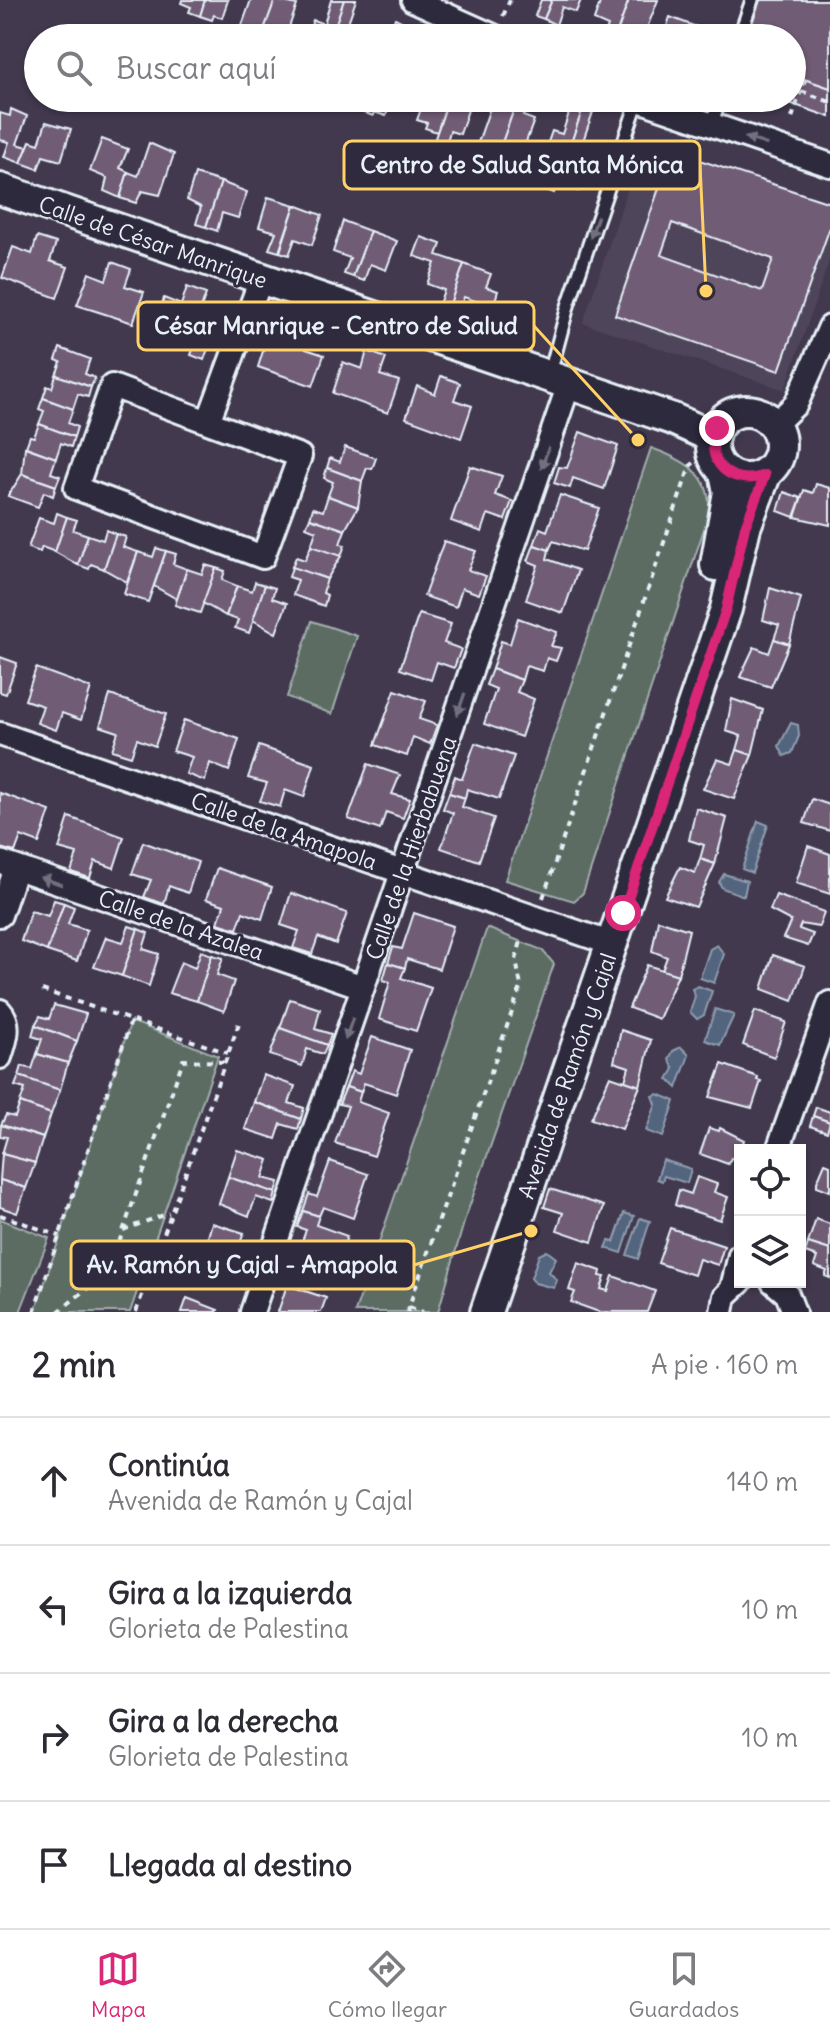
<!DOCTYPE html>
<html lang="es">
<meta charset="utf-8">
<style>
body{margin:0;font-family:Delius,sans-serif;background:#f2f2f3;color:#2b2b33}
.controls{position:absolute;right:24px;bottom:24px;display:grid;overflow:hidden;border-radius:0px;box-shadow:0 2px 6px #0004}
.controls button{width:72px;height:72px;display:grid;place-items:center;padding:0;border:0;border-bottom:2px solid #e1e1e2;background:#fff;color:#2b2b33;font:40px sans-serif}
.stop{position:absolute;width:24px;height:24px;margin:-18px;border:6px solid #db2777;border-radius:50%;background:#fff}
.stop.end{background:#db2777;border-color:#fff;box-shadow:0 2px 8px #0008}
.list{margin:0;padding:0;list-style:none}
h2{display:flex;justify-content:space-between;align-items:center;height:104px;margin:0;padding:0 32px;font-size:34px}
h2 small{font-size:26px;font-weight:400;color:#7c7c81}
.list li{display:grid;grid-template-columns:52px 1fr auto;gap:24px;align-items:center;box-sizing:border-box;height:128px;padding:0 32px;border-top:2px solid #e1e1e2}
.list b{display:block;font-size:30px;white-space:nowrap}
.list p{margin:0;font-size:26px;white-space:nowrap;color:#7c7c81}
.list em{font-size:26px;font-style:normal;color:#7c7c81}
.icon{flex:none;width:44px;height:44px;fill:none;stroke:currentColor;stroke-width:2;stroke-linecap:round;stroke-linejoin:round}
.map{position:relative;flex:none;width:830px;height:1312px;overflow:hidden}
.search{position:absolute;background:#fff;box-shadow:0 2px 6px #0004;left:24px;right:24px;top:24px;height:88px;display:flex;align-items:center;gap:20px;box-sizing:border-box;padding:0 28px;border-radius:44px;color:#7c7c81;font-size:30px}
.sheet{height:616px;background:#fff}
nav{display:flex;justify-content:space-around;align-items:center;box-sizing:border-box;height:112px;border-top:2px solid #e1e1e2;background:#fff;font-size:22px;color:#7c7c81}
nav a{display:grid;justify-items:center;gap:4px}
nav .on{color:#db2777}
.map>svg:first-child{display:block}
.built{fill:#50445a}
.green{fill:#5b6c63;stroke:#a2aeae;stroke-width:2}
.water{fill:#53657e;stroke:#8f9daf;stroke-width:2}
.building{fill:#6f5c75;stroke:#e8f1f8;stroke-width:2;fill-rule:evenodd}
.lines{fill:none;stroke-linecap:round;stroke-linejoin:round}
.lane-casing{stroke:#e8f1f8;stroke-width:17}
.street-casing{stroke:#e8f1f8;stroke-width:28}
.secondary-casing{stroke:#e8f1f8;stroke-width:36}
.path{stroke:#e8f1f8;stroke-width:4;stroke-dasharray:6 6;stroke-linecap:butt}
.lane{stroke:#2f2a3d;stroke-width:11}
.street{stroke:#2f2a3d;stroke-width:22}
.secondary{stroke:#2f2a3d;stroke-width:30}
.oneway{fill:#70707e}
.route{stroke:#db2777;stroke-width:10}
.labels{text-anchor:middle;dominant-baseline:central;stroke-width:6;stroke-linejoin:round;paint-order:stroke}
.street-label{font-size:22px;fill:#e8f1f8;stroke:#2f2a3d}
.leader{fill:none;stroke:#ffd166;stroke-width:3}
.callout-dot{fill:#ffd166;stroke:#2f2a3d;stroke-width:3}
.callout{fill:#2f2a3d;stroke:#ffd166;stroke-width:3}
.callout-label{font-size:24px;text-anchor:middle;font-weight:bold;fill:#e8f1f8}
</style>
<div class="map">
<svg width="830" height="1312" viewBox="0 0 830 1312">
<rect width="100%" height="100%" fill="#42394e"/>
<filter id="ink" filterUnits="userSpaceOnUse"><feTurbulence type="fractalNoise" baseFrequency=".0125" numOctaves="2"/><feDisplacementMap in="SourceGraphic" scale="16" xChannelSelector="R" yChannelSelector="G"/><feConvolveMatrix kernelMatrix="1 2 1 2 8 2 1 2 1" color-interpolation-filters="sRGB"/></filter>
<g filter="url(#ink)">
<polygon class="built" points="672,151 830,203 830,258 785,390 583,323 639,155 666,165"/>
<g class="green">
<path d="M651 448C685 460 715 475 708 517L583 893 574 901 505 880Z"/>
<polygon points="312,621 357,636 332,714 287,697"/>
<polygon points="487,928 542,950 554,964 465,1219 438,1312 355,1312"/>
<polygon points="131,1021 218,1056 130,1312 35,1312"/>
<polygon points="0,1219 49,1238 20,1312 0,1312"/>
</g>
<g class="water">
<polygon points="791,723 798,725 799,736 792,753 784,756 779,746"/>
<polygon points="758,821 768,825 752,873 742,869"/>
<polygon points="724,874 747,881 744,896 722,888 719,882"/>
<polygon points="717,945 724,954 714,983 700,978 710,949"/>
<polygon points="698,986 712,991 704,1015 697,1019 690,1012 695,996 692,989"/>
<polygon points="715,1009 734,1015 720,1045 705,1040"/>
<polygon points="681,1047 689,1055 677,1088 668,1079 674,1069 669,1059 673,1051"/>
<polygon points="658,1094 675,1101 663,1137 646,1131 656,1104 653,1096"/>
<polygon points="663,1160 691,1169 687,1183 664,1176 662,1181 657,1179"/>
<polygon points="624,1213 634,1216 622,1253 606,1248 609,1241 614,1242"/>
<polygon points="640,1218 650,1221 638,1259 627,1255"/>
<polygon points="547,1251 556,1258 549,1272 557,1280 554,1288 535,1283 531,1278 539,1255"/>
</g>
<g class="building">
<polygon points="182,0 205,0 200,16 189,12 191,7 181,3"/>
<polygon points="205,0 228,0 222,18 214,15 212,20 200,16"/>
<polygon points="251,0 275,0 261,38 249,38 250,35 240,31"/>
<polygon points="275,0 297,5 285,38 261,38"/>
<polygon points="331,0 344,0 331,38 307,38 313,20 324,24"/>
<polygon points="344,0 356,0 345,31 355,35 354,38 331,38"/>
<polygon points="541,0 552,0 544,19 535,16"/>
<polygon points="552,0 581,0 576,12 562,7 556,25 544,19"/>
<polygon points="601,0 629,0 615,38 604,38 608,26 594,20"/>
<polygon points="629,0 658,0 643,38 630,33 627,38 615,38"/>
<polygon points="760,0 830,0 830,88 792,75 792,38 746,38"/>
<polygon points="670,17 694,26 690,38 663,38"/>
<polygon points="395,18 405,23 400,38 388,38"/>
<polygon points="405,23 415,28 411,38 400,38"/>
<polygon points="694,26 720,34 719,38 690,38"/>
<polygon points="792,75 830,88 830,117 775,98 792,98"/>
<polygon points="356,98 379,98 373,116 352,108"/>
<polygon points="379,98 403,98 400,106 391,102 386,116 374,112"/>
<polygon points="425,98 449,98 437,132 425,128 427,123 417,120"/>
<polygon points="449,98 472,98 460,134 450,131 446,145 434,141"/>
<polygon points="506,98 518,98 493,168 472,160 491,105 502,109"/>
<polygon points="518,98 529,98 523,116 534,120 519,161 510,157 505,172 493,168"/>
<polygon points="573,101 584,105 554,193 533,185 552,131 562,134"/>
<polygon points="584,105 594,109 583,141 594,145 578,191 557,184"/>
<polygon points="11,109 27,116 17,144 28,147 21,163 4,157 9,142 0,140 0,113 10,116"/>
<polygon points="46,122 71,129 61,161 43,156 38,169 21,163 30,141 39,144"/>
<polygon points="102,139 128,149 120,168 128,172 120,198 104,191 107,178 90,171"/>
<polygon points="149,143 174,154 160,195 142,191 136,203 120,198 128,172 138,176"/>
<path d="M672 151 830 203V227L779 371 615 315ZM672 223 773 259 762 291 661 255Z"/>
<polygon points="195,174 221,182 206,227 196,224 201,207 187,200"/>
<polygon points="221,182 247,192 238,218 222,213 217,231 206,227"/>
<polygon points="268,197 295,205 279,252 269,249 276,232 259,227"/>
<polygon points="295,205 322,215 312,245 295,239 289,255 280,252"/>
<polygon points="343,221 370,231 353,277 344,274 350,258 333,252"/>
<polygon points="370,231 397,241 386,270 370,264 364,281 353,277"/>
<polygon points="37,237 56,243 50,261 68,267 57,298 2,278 13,247 32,254"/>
<polygon points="421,237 441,244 437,255 464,264 448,310 438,307 444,290 427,284 435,263 414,256"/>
<polygon points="112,262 131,269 125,286 144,292 133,323 77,305 89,273 106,280"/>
<polygon points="464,264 491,274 486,287 498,291 493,307 464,297 458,314 448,310"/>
<polygon points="187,287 206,294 200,311 219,317 204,360 191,355 195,344 153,330 164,298 181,305"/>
<polygon points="293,325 312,331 306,349 324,355 313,386 258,367 268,335 287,342"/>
<polygon points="60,348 90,359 85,374 95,378 91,387 56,375 61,362 56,360"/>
<polygon points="367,351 386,358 380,375 399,381 388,413 333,393 343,362 362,369"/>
<polygon points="56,375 91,387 88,397 78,394 73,409 43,398 47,386 52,388"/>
<polygon points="441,376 460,383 454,400 472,406 461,438 406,418 417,386 435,394"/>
<polygon points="43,398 73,409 68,423 77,427 74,437 39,424 44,411 39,409"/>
<polygon points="39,424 74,437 71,447 61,443 56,458 26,447 30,436 34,437"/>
<polygon points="580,432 618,446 604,489 573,478 570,488 554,483 559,467 567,468"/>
<polygon points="25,447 56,458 51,473 60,476 56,486 22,474"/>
<polygon points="345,447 376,458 372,469 367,468 362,481 327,468 330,458 340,462"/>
<polygon points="470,466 502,476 495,495 512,501 505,520 488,514 482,532 451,521"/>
<polygon points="327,468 362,481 358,507 328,496 333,482 324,478"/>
<polygon points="22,474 56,486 53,496 44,492 38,507 8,496"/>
<polygon points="816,484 830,488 830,525 795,517 804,490 813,493"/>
<polygon points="784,492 801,498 794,517 778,511"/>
<polygon points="560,495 599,508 584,551 553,541 549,550 534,545 540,528 547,531"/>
<polygon points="328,496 358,507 345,530 310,518 313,508 323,511"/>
<polygon points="57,513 67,517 55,552 42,547 40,552 28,548 39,518 54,523"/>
<polygon points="67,517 77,520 73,530 88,535 78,565 55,552"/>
<polygon points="310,518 345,530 340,544 345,545 341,556 311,546 316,531 306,527"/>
<polygon points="106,530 116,534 104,569 91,564 89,569 78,565 88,535 103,540"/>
<polygon points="116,534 126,537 123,547 138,552 127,582 104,569"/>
<polygon points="444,541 476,551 468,570 486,576 479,594 462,588 456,607 424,596"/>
<polygon points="534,545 549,550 547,559 578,570 563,613 526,600 538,565 528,561"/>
<polygon points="311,546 341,556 327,579 292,567 296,557 305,560"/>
<polygon points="156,548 166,551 148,602 124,594 138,552 153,557"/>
<polygon points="166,551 176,554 173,564 187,569 177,599 154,586"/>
<polygon points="205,565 216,568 200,613 175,605 187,569 202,574"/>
<polygon points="292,567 327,579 323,593 327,595 324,606 293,595 298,580 289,577"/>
<polygon points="216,568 225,571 222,580 237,586 226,616 203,603"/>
<polygon points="255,582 265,585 249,633 235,628 238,620 226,616 237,586 252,591"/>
<polygon points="265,585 275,588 272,598 287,603 276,633 253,620"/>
<polygon points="770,588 801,598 789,644 774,639 779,625 763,620"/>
<polygon points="419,614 451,624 444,643 461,649 454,668 437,662 431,680 400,669"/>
<polygon points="518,618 557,632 551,646 561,648 556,661 547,658 543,671 526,666 522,680 492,669 501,641 510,644"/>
<polygon points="774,639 789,644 771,687 740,677 754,647 769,653"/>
<polygon points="0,657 17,663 6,694 0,692"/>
<polygon points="36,668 91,688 81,720 62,713 56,730 37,723 43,706 25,700"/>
<polygon points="492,669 522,680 517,692 534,699 521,737 484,724 496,689 486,685"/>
<polygon points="395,690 426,701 419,719 437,725 430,744 413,737 407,756 375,745"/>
<polygon points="110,695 166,714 155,746 137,739 131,756 112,750 118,732 100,726"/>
<polygon points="732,699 763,710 752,755 737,750 741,736 726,731"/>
<polygon points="184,720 239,739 229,771 210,763 205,781 186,774 192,757 173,751"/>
<polygon points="475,743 514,756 499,799 467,789 465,798 449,793 455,776 462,779"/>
<polygon points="259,746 314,765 304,797 285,790 280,807 260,801 267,783 248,778"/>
<polygon points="737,750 752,755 734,799 703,789 717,759 732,764"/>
<polygon points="368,764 400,775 392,794 410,799 403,818 386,812 380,830 348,819"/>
<polygon points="0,793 50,811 39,843 21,836 15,852 0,848"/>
<polygon points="449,793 465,798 462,807 494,818 479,861 441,848 453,813 443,809"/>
<polygon points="812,799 830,805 830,831 804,823"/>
<polygon points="696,808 727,818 715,864 700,859 704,845 689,840"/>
<polygon points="69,817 124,837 114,868 95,861 90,878 71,872 77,854 59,849"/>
<polygon points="143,842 198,862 188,893 169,886 164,904 144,897 151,880 132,874"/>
<polygon points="808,846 830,854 830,894 796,883"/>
<polygon points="700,859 715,864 696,907 665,897 680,867 695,873"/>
<polygon points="217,868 272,887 262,919 243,912 237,929 218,923 224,905 206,899"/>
<polygon points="291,893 347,913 336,944 318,937 312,954 293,948 299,931 281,925"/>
<polygon points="776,895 824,912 819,927 801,924 799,929 813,934 808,946 783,938 791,921 770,910"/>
<polygon points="54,900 64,903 47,951 21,941 31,911 48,916"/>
<polygon points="64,903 74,907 68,924 87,930 77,961 47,951"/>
<polygon points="414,913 453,926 439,969 407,959 405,968 388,963 393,947 402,949"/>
<polygon points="658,920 689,930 678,975 662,970 667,957 652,951"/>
<polygon points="129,926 138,929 122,976 94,967 106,937 123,942"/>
<polygon points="138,929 148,933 143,949 159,954 149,986 122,976"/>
<polygon points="201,951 212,955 197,1001 169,993 181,962 195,968"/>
<polygon points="212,955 223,958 217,975 234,981 224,1011 197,1001"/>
<polygon points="773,955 805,966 793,1001 762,989"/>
<polygon points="388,963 405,968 401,978 431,988 416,1031 379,1019 390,982 383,980"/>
<polygon points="647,965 678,975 659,1019 629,1008"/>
<polygon points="290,999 320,1009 315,1029 331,1034 327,1045 280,1028"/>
<polygon points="54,1005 86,1014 77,1041 35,1025 40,1016 49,1019"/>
<polygon points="755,1011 786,1022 774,1057 743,1045"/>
<polygon points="35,1025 77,1041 68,1063 37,1054 42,1039 32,1036"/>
<polygon points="280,1028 327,1045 323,1054 307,1049 302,1066 270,1055"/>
<polygon points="621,1030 651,1040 640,1086 625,1081 629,1067 614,1062"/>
<polygon points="372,1037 410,1050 396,1094 364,1083 361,1092 346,1087 352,1071 359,1074"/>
<polygon points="37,1054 68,1063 60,1090 19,1076 22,1066 32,1069"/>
<polygon points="722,1064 758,1077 757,1080 761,1081 752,1108 710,1097"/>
<polygon points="263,1075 295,1086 289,1103 304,1108 301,1119 254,1102"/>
<polygon points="19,1076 60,1090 51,1114 20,1103 25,1089 15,1086"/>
<polygon points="610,1076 640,1086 622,1129 591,1119"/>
<polygon points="346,1087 361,1092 358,1102 389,1113 374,1156 335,1143 348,1106 339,1104"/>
<polygon points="254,1102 301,1119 298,1129 281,1124 276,1139 245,1129"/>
<polygon points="20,1103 51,1114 43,1138 1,1125 6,1115 15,1117"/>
<polygon points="816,1107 830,1112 830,1122 813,1116"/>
<polygon points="813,1116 830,1122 827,1132 810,1126"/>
<polygon points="1,1125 43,1138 35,1163 2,1154 7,1137 0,1136"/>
<polygon points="709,1128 719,1131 720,1128 744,1140 738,1160 731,1158 728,1164 700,1154"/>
<polygon points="237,1150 269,1160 263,1178 279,1182 276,1193 228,1177"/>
<polygon points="2,1154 35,1163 26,1188 0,1180"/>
<polygon points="330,1161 368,1174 353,1218 323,1207 319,1216 303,1211 309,1194 317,1197"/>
<polygon points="825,1163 830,1165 830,1191 817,1186 817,1182"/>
<polygon points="228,1177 276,1193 273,1203 256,1197 249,1216 219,1204"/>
<polygon points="697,1177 717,1184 714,1192 728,1197 720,1220 675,1205 679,1190 691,1194"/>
<polygon points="0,1180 26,1188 17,1213 0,1207"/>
<polygon points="550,1189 604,1206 592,1242 557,1230 563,1213 544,1207"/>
<polygon points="303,1211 319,1216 316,1225 347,1236 333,1280 293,1267 306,1230 297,1227"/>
<polygon points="816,1219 830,1224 830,1250 808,1243"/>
<polygon points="212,1223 244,1233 237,1251 254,1257 251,1268 204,1251"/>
<polygon points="670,1228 724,1246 718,1265 699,1259 694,1275 658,1263"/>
<polygon points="808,1243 830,1250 830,1278 825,1276 827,1271 814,1266 817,1257 805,1253"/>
<polygon points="204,1251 251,1268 247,1278 230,1272 225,1289 194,1279"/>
<polygon points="578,1263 601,1271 600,1276 605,1277 601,1289 608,1291 613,1276 655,1291 647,1312 599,1312 571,1302 575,1292 569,1290"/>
<polygon points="287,1285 326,1298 321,1312 278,1312"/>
<polygon points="187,1298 218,1310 217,1312 182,1312"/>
</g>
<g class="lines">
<defs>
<g id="lane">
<polyline points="739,38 752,0"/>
<polyline points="711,126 720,98"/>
<polyline points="550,373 568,306 638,100"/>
</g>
<g id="street">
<polyline points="413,0 498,38"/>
<polyline points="633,98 830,165"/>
<polyline points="208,422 300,456 263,557 76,488 112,386 208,422 261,279"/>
<polyline points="774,425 796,404 830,327"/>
<polyline points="0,734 612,944"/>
<polyline points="0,862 363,987"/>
<polyline points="0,915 16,868"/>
<path d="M0 1011C12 1024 5 1042 0 1057"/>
<polyline points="778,1150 830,1003"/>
<polyline points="773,1282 787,1294 794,1312"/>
<polyline points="732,1288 740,1255"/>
<polyline points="252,1312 569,384"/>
<polyline points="722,1312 725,1296 740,1282"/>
</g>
<g id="secondary">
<polyline points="0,189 673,419 713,437"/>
<circle cx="746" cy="445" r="34"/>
<polyline points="716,565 729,492 725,472"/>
<polyline points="486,1312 726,609 745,527 765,475"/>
</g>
</defs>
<use href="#lane" class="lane-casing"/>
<use href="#street" class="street-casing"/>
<use href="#secondary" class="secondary-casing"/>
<g class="path">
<polyline points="503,16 510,0"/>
<polyline points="805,80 801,91 830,102"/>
<polyline points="792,118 801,91"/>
<polyline points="543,898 690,466 694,463"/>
<polyline points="42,990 228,1053"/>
<polyline points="0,1215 60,1236"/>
<polyline points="123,1230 169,1213"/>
<polyline points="409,1307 423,1312"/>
<polyline points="34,1312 131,1021"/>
<polyline points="58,1312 109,1271 183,1060 223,1062"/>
<polyline points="136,1312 239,1023"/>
<polyline points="407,1312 521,986 516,960 522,937"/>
</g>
<use href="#lane" class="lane"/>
<use href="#street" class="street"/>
<use href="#secondary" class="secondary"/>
</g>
<defs><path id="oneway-solid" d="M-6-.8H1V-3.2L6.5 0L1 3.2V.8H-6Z" transform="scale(2)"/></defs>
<g class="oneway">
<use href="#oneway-solid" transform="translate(756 141) rotate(-162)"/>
<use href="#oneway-solid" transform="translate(594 227) rotate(109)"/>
<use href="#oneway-solid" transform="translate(545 458) rotate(109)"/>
<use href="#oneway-solid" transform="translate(461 704) rotate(109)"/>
<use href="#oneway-solid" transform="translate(51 881) rotate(-161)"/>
<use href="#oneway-solid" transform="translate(349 1029) rotate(109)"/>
</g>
</g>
<g class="lines" filter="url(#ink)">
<path class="route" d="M623 913 726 609 745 527 765 475C732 488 702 462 717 428"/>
</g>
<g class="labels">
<g class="street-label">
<text transform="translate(153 242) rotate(19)">Calle de César Manrique</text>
<text transform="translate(284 831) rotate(19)">Calle de la Amapola</text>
<text transform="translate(411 848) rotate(-71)">Calle de la Hierbabuena</text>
<text transform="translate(181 925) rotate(19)">Calle de la Azalea</text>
<text transform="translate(567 1076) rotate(-71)">Avenida de Ramón y Cajal</text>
</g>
</g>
<path class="leader" d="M706 291L700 165M638 440L534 326M531 1231L414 1265"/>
<g class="callout-dot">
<circle cx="706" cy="291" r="8"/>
<circle cx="638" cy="440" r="8"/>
<circle cx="531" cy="1231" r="8"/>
</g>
<g class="callout">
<rect x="344" y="141" width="356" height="48" rx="8"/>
<rect x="138" y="302" width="396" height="48" rx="8"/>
<rect x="71" y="1241" width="343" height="48" rx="8"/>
</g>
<g class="callout-label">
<text x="522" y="173">Centro de Salud Santa Mónica</text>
<text x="336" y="334">César Manrique - Centro de Salud</text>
<text x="242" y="1273">Av. Ramón y Cajal - Amapola</text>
</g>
</svg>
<div class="controls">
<button><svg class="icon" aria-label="locate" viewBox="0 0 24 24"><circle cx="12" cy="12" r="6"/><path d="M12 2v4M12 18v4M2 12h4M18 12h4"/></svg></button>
<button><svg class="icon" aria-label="layers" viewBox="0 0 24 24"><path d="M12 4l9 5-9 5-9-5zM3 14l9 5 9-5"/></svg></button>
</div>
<div class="stop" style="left:623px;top:913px"></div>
<div class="stop end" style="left:717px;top:428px"></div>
<div class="search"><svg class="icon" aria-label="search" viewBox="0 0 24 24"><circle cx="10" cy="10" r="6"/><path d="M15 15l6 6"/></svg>Buscar aquí</div>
</div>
<section class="sheet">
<h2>2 min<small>A pie · 160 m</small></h2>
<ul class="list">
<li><svg class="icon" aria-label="ahead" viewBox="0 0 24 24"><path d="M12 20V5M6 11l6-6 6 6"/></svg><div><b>Continúa</b><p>Avenida de Ramón y Cajal</p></div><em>140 m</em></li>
<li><svg class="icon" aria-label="left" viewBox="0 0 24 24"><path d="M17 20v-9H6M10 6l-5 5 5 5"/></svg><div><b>Gira a la izquierda</b><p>Glorieta de Palestina</p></div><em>10 m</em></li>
<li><svg class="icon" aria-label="right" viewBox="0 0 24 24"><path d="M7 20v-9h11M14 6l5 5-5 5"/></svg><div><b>Gira a la derecha</b><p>Glorieta de Palestina</p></div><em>10 m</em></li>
<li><svg class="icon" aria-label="arrive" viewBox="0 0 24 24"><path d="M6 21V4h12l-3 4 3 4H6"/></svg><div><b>Llegada al destino</b></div></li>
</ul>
</section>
<nav>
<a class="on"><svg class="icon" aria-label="map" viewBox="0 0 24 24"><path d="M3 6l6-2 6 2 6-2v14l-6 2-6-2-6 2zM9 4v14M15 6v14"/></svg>Mapa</a>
<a><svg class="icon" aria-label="directions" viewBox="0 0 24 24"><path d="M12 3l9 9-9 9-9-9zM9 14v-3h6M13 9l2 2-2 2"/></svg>Cómo llegar</a>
<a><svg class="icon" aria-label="saved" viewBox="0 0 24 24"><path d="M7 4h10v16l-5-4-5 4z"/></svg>Guardados</a>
</nav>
